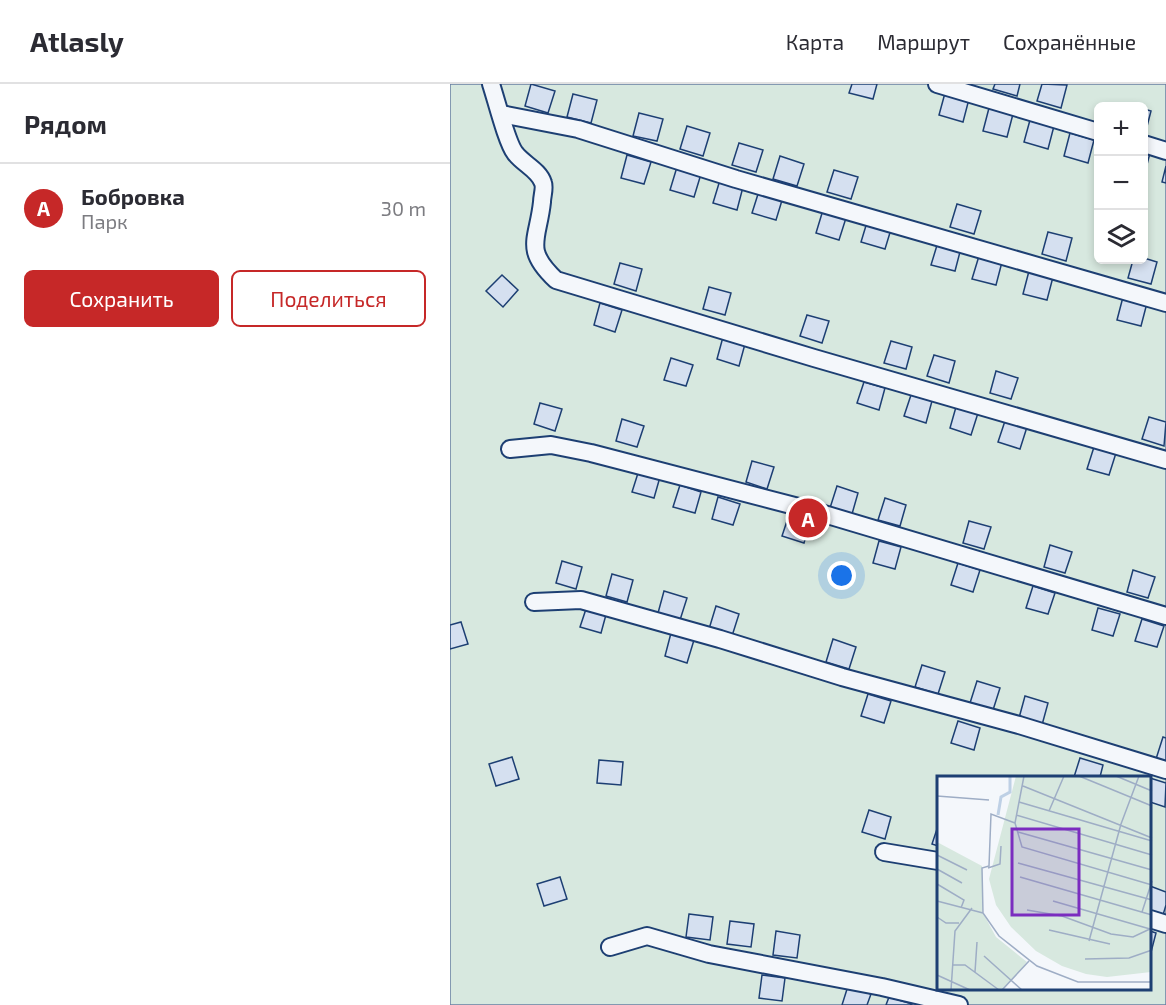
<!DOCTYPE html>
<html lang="ru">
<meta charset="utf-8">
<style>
body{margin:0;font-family:"Exo 2",sans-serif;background:#f7f7f7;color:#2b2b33}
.controls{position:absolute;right:18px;top:18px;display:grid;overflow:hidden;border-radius:9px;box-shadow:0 3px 9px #0003}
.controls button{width:54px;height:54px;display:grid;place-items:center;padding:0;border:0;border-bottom:2px solid #e1e1e2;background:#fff;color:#2b2b33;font:30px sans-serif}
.you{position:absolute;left:392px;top:492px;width:21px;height:21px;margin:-15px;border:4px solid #fff;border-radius:50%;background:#1a73e8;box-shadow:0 0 0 9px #1a73e833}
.badge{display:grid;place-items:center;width:39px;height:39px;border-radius:50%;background:#c62828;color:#fff;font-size:20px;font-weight:700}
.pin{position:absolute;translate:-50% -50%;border:3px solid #fff;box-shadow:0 2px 6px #0006}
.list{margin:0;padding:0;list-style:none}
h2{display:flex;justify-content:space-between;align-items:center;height:78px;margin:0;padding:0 24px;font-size:26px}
h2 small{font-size:20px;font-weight:400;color:#7c7c81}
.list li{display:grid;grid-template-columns:39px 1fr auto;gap:18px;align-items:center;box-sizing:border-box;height:90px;padding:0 24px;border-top:2px solid #e1e1e2}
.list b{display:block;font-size:22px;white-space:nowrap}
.list p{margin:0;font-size:20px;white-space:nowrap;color:#7c7c81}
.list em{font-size:20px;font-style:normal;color:#7c7c81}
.actions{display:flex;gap:12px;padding:18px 24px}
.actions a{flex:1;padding:14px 0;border:2px solid #c62828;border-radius:9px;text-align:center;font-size:21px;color:#c62828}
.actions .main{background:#c62828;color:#fff}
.icon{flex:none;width:33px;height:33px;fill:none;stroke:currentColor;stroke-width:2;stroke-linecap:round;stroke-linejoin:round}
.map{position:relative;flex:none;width:716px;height:921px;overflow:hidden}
header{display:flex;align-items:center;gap:36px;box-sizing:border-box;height:84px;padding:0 30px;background:#fff;border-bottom:2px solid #e1e1e2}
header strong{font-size:28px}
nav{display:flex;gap:33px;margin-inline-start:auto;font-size:21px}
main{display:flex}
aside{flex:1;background:#fff}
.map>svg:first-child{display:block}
.green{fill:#d7e8df;stroke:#687fa3;stroke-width:1.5;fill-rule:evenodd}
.building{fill:#d5e0f0;stroke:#1d3f73;stroke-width:1.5}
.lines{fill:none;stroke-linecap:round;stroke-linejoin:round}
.minor-casing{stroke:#1d3f73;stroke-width:20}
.minor{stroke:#f4f7fb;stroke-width:16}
.inset-river{fill:none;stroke:#bed0e5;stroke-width:3}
.inset-road{fill:none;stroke:#9eadc5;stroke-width:1.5}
.view{fill:#7b2cbf;fill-opacity:0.15;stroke:#7b2cbf;stroke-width:3}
.inset-edge{fill:none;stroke:#1d3f73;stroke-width:3}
</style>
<header>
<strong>Atlasly</strong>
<nav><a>Карта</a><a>Маршрут</a><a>Сохранённые</a></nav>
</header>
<main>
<aside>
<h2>Рядом<small></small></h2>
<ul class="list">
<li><span class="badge">A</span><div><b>Бобровка</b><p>Парк</p></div><em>30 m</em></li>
</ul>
<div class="actions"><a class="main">Сохранить</a><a>Поделиться</a></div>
</aside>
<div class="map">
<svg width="716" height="921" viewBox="0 0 716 921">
<rect width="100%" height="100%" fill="#f4f7fb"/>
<path class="green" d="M0 0H716V921H0ZM648 22H694V176H648ZM488 693H700V904H488Z"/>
<g class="building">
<polygon points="81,0 105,7 98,29 75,22"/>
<polygon points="402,0 427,0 423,15 399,9"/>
<polygon points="545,0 570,0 567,12 543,5"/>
<polygon points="592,0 617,1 611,24 587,17"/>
<polygon points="495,9 519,15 513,38 489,31"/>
<polygon points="123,10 147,16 141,39 117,33"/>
<polygon points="539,24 563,30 557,53 533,47"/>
<polygon points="694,25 701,27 695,50 694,49"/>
<polygon points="189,29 213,35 207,57 183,52"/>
<polygon points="580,36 604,42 598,65 574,58"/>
<polygon points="237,42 260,49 253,72 230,65"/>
<polygon points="620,49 644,56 638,79 614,72"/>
<polygon points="289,59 313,66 306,88 282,81"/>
<polygon points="694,67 700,69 694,92"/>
<polygon points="177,71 201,78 194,100 171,94"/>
<polygon points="330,72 354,80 347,102 323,95"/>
<polygon points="716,82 716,99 712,98"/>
<polygon points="227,83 251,90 244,113 220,106"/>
<polygon points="384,86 408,93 401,115 377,108"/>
<polygon points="270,96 293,103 287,126 263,119"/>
<polygon points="309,107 333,113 326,136 302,129"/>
<polygon points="507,120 531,127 524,150 500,143"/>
<polygon points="373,126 396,134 389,156 366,149"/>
<polygon points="418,135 442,142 435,165 411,158"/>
<polygon points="598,148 622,154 616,177 592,170"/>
<polygon points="488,158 511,164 505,187 481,181"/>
<polygon points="529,172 552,178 546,201 522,195"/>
<polygon points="694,174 707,178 701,200 678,194 683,176 694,176"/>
<polygon points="170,179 192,185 186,207 164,200"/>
<polygon points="579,187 603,193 597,216 573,210"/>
<polygon points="52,191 68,206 53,223 36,207"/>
<polygon points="259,203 281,209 275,231 253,225"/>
<polygon points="673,213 697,219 691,242 667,236"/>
<polygon points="150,219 172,226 165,248 144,241"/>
<polygon points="357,231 379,237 372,259 350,252"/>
<polygon points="273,253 295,260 289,282 267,275"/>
<polygon points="441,257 462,263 456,285 434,279"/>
<polygon points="484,271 505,277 499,299 477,292"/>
<polygon points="221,274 243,281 236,302 214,296"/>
<polygon points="546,287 568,294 561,315 540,309"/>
<polygon points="414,298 435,304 429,326 407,319"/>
<polygon points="461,311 482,317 476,339 454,332"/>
<polygon points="90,319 112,325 105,347 84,340"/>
<polygon points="506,323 528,329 521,351 500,344"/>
<polygon points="699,333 716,338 714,362 692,355"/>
<polygon points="172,335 194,342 187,363 166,357"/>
<polygon points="555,337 577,343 570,365 548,358"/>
<polygon points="644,363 666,369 659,391 637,385"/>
<polygon points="302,377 324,383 317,405 296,398"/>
<polygon points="189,386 210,393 204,414 182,408"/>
<polygon points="230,401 251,408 245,429 223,423"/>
<polygon points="387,402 408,409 402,430 380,424"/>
<polygon points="268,413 290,420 283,441 262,435"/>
<polygon points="435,414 456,421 450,442 428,436"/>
<polygon points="339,431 360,437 354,459 332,452"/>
<polygon points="519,437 541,443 534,465 513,459"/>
<polygon points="429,457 451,463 445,485 423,479"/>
<polygon points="600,461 622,468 615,489 594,483"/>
<polygon points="112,477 132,483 126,505 106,499"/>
<polygon points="508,479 530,486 523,508 501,501"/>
<polygon points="683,486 705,493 698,514 677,508"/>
<polygon points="162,490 183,496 177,518 156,512"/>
<polygon points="583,502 605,509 598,530 576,524"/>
<polygon points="214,507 237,514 230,536 208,529"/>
<polygon points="137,522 157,527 151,549 130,543"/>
<polygon points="266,522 289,530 282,552 259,545"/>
<polygon points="648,524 670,530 663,552 642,546"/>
<polygon points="692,535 714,542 707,563 685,557"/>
<polygon points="11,538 18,560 0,565 0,541"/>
<polygon points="221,549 244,556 237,579 215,572"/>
<polygon points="383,555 406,563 399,585 376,578"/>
<polygon points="472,581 495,588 488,610 465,603"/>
<polygon points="527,597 550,604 543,626 520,619"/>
<polygon points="418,610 441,617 434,639 411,632"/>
<polygon points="575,612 598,619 592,641 569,634"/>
<polygon points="508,637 530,644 524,666 501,659"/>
<polygon points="713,653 716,654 716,678 706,675"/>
<polygon points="62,673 69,695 46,702 39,680"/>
<polygon points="630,674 653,681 650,693 624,693"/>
<polygon points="149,676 173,678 171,701 147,699"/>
<polygon points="700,694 716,699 715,723 700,718"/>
<polygon points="419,726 441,733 435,755 412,748"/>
<polygon points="488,742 488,762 482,760"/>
<polygon points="110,793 117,815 94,822 87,800"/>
<polygon points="700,802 716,808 716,821 713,831 700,827"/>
<polygon points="239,830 263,833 260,856 236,853"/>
<polygon points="280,837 304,840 301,863 277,860"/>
<polygon points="326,847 350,851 347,874 323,871"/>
<polygon points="700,847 706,849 700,872"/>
<polygon points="312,891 335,894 332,917 309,914"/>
<polygon points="398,902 421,910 417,921 392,921"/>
<polygon points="439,913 462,920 461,921 436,921"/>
</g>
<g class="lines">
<defs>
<g id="minor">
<path d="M41 0C46 15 57 59 65 69 73 80 89 86 93 99 95 104 92 112 92 118 88 156 73 165 106 196L364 274 716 376"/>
<polyline points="487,0 648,48"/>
<polyline points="51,30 128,45 286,95 716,219"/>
<polyline points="694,60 716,67"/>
<polyline points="60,365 101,361 141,369 364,427 716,532"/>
<polyline points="84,518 131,516 270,555 392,593 569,641 716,686"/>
<polyline points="434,768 488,777"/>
<polyline points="700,835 716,840"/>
<polyline points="160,863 197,852 259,870 432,903 509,921"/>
</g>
</defs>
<use href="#minor" class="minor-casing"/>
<use href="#minor" class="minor"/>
</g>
<g transform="translate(487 692)">
<rect width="214" height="214" fill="#f4f7fb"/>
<path d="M79 0H214V196L170 201 149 198 125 190 99 175 74 151 59 129 52 103ZM0 66 45 90 46 137 59 161 90 186 66 214H0Z" fill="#d7e8df"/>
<path class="inset-river" d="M61 39 64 21 73 16V0"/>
<path class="inset-road" d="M87 0 78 47 85 71 215 109M142 0 215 30M179 0 215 15M86 10 215 62M0 20 52 24M82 26 215 65M112 35 127 0M79 39 215 79M78 47 54 38 52 90 45 92 46 137 62 160 100 190 141 206H215M81 56 215 94M0 79 30 94M81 87 215 124M51 92 63 88 64 70M0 93 25 107M83 101 215 139M0 108 27 124 24 132M0 125 46 137M116 125 213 153M90 134 125 140 174 158 196 161 215 152M205 136 215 105M0 141 9 147H22M112 154 173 168M152 165 184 48 202 0M47 180 85 214M148 183 192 182 215 174M15 189H28L62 214M38 196 40 166M0 199 33 214M14 214 18 155 35 132M65 214 92 185"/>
<path class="view" d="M75 53H142V139H75Z"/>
<rect width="214" height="214" class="inset-edge"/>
</g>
</svg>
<div class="controls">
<button>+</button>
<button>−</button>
<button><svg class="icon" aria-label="layers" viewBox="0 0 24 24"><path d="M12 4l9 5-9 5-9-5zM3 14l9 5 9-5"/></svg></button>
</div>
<div class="you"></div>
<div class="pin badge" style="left:358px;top:434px">A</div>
</div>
</main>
